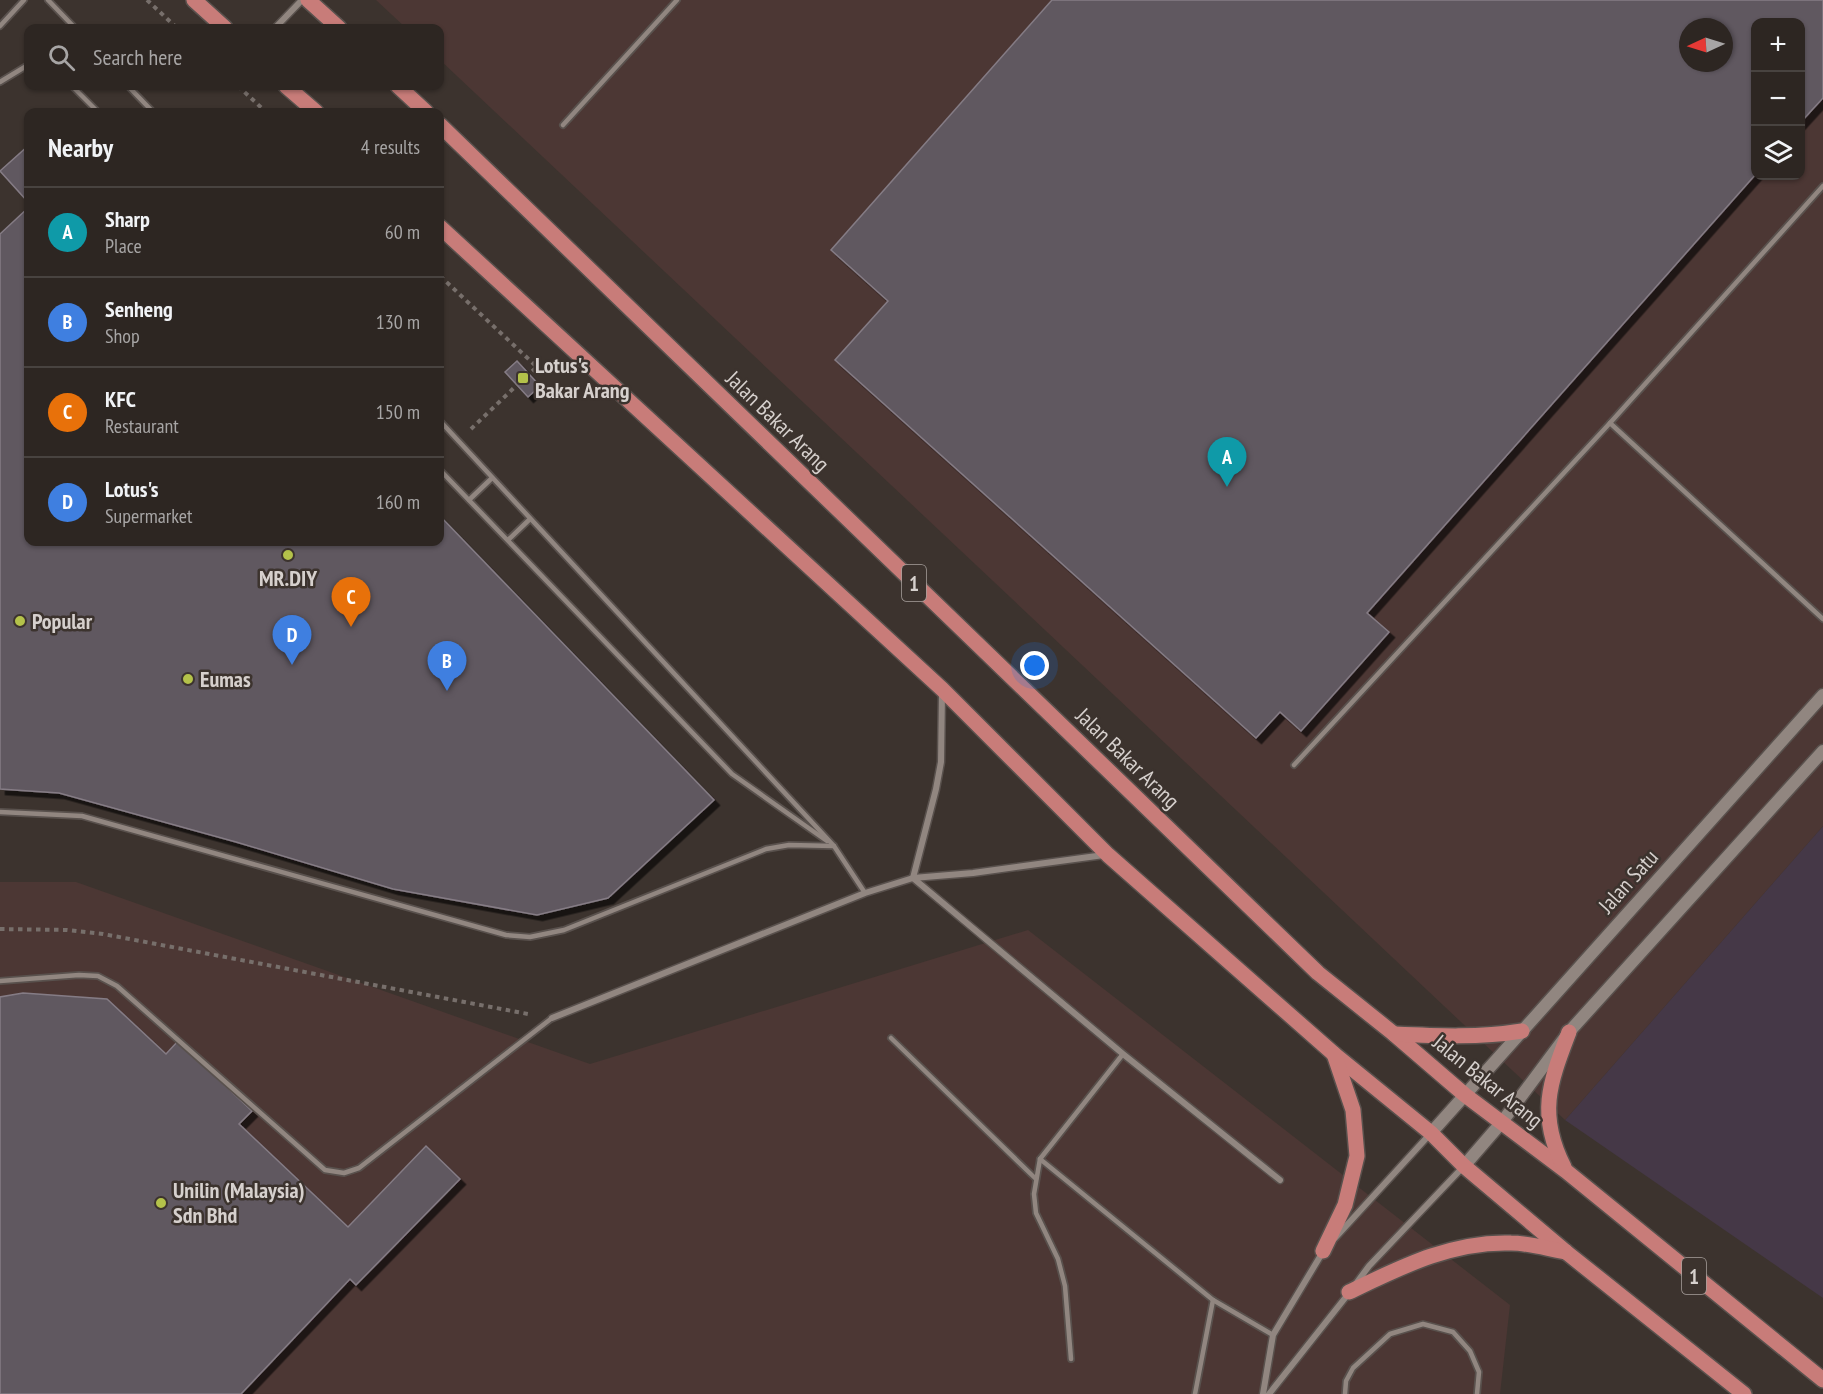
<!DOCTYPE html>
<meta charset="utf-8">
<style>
body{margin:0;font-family:"PT Sans Narrow",sans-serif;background:#39322f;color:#f1f3f6}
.controls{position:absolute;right:18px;top:18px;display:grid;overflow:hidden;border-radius:12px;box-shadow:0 2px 4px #0004}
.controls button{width:54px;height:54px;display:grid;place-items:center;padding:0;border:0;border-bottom:2px solid #484340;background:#2d2622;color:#f1f3f6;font:30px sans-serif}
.compass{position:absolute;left:1679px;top:18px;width:54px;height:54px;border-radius:50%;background:#2d2622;box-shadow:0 2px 4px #0004;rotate:266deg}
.you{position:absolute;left:1035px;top:666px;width:21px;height:21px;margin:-15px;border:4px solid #fff;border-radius:50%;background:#1a73e8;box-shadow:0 0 0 9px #1a73e833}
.badge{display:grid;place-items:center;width:39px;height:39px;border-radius:50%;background:#8bbbb9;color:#fff;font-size:20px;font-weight:700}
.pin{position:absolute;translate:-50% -50px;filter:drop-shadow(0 2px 3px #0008)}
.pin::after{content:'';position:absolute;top:32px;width:21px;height:18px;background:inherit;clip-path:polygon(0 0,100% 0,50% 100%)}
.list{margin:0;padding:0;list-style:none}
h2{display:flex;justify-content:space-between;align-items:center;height:78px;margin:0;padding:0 24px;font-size:26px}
h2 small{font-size:20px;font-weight:400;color:#a7a5a5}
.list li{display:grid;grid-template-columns:39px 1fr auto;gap:18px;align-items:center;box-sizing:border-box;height:90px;padding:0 24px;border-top:2px solid #484340}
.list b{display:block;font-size:22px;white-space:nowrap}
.list p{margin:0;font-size:20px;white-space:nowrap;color:#a7a5a5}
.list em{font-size:20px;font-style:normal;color:#a7a5a5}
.icon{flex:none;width:33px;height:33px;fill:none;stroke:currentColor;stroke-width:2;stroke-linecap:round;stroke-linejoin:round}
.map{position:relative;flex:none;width:1823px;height:1394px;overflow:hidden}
.search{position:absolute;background:#2d2622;box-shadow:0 2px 4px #0004;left:24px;top:24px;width:420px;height:66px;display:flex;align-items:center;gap:15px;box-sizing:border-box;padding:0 21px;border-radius:12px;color:#a7a5a5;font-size:22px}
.panel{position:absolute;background:#2d2622;box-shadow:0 2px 4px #0004;left:24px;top:108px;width:420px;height:438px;border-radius:12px}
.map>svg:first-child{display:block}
.commercial{fill:#453847}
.industrial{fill:#4c3734;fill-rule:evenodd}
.building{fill:#605860;stroke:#857c85;stroke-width:1.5;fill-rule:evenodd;filter:url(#shadow)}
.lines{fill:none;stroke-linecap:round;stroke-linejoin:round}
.lane-casing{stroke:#59514d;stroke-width:8}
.street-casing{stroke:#59514d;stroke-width:9}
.secondary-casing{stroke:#59514d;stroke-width:15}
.primary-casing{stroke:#59514d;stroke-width:18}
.path{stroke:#776f6b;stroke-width:4;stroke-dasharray:4.5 4.5;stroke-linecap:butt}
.lane{stroke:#918680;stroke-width:4.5}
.street{stroke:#918680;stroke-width:6}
.secondary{stroke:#918680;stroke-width:12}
.primary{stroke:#c87c79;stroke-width:15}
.poi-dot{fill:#b4c24a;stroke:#3c332e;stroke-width:2}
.labels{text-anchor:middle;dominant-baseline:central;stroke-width:5;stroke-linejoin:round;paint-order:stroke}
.shield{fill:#3c332e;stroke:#a8a19d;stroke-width:1.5}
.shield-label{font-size:21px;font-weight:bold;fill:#d6d0cd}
.poi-label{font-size:22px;font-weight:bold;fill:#d6d0cd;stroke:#3c332e;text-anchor:start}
.street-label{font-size:22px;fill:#d6d0cd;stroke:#3c332e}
</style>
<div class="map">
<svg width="1823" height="1394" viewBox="0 0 1823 1394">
<defs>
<filter id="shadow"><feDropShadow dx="5.5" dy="5.5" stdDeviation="0" flood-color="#0009"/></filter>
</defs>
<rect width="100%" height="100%" fill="#3c332e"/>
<polygon class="commercial" points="1823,826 1823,1298 1565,1120"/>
<g class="industrial">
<path d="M376 0H1823V826L1565 1120 440 60V28H406ZM1756 22H1800V176H1756ZM1688 27H1724V63H1688Z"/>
<polygon points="0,882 76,882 590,1064 1028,930 1510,1305 1500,1394 0,1394"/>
</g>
<g class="building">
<path d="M1052 0H1823V98L1800 123V22H1756V174L1367 613 1389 632 1301 731 1280 712 1256 738 835 360 888 301 831 250ZM1688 27H1724V63H1688Z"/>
<polygon points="28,146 28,202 0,171"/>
<polygon points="28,208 28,542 440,542 440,516 714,800 608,898 537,915 393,889 236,842 59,793 0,789 0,234"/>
<polygon points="517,361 540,386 528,397 505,372"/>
<polygon points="23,993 107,999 166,1054 178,1041 252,1111 239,1124 348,1227 426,1146 460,1179 356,1285 350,1279 241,1394 0,1394 0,997"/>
</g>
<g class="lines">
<defs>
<g id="lane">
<polyline points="48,0 75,28"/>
<polyline points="0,26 24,0"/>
<polyline points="0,82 28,65"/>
<polyline points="72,86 98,112"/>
<polyline points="128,86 153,112"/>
<polyline points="563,125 677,0"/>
<polyline points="440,421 834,846 865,893"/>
<polyline points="1610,423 1823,186"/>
<polyline points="440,470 732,774 827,841"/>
<polyline points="469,500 492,478"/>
<polyline points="508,540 530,519"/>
<polyline points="1294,765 1610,423 1823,619"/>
<polyline points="0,812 82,816 506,935 530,937 564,930 766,849 789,845 834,846"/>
<polyline points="0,981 79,975 98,976 117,986 325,1170 344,1173 359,1168 552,1018"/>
<polyline points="891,1038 1036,1179"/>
<polyline points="1040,1159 1213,1300 1273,1335"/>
<polyline points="1071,1359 1065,1286 1058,1259 1036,1213 1034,1194 1040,1159 1123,1054"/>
<polyline points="1195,1394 1213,1300"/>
<polyline points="1345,1394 1346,1381 1353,1368 1390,1334 1423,1324 1453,1332 1470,1351 1479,1372 1477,1394"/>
</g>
<g id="street">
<polyline points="275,28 302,0"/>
<polyline points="913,878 1123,1054 1280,1180"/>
<polyline points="913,878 936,789 941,762 942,693"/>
<polyline points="552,1018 865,893 913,878 973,873 1104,855"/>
<polyline points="1335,1238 1431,1133"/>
<polyline points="1355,1285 1369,1266 1464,1166"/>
<polyline points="1263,1394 1273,1335 1324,1250"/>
<polyline points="1269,1394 1349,1293"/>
</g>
<g id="secondary">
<polyline points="1431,1133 1823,695"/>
<polyline points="1464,1166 1502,1122 1569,1032 1823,751"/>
</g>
<g id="primary">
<polyline points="194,0 225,28"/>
<polyline points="308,0 339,28"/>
<polyline points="286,86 316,112"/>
<polyline points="398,86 426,112"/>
<polyline points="440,125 1318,973 1394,1034 1465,1095 1566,1171 1823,1380"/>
<polyline points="440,227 942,689 1108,855 1334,1054 1431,1133 1464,1166 1566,1252 1744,1394"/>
<path d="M1394 1034C1437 1036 1479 1038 1522 1031"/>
<path d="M1564 1167C1537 1114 1550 1082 1569 1032"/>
<polyline points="1323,1251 1345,1205 1357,1156 1353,1110 1334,1054"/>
<path d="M1349 1292C1401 1267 1452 1241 1511 1243 1529 1243 1548 1249 1566 1252"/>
</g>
</defs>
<use href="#lane" class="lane-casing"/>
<use href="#street" class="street-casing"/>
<use href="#secondary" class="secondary-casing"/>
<use href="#primary" class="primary-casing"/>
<g class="path">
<polyline points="147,0 177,28"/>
<polyline points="238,86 266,112"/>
<polyline points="440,276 537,367 529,374"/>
<polyline points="471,429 517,385"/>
<polyline points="0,929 67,930 103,934 528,1014"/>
</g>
<use href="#lane" class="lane"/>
<use href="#street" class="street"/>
<use href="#secondary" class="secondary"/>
<use href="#primary" class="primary"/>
</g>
<g class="poi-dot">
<rect x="517" y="372" width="12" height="12" rx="3"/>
<circle cx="288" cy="555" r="6"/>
<circle cx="20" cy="621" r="6"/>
<circle cx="188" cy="679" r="6"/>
<circle cx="161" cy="1203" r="6"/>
</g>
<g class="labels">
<g class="shield">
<rect x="902" y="565" width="24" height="36" rx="4.5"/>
<rect x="1682" y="1258" width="24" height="36" rx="4.5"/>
</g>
<g class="shield-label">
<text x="914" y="583">1</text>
<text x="1694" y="1276">1</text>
</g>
<g class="poi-label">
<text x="535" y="365">Lotus's<tspan x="535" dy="25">Bakar Arang</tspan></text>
<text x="288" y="578" text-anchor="middle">MR.DIY</text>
<text x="32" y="621">Popular</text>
<text x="200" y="679">Eumas</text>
<text x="173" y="1190">Unilin (Malaysia)<tspan x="173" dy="25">Sdn Bhd</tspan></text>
</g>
<g class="street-label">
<text transform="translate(778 421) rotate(44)">Jalan Bakar Arang</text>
<text transform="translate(1128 758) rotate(44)">Jalan Bakar Arang</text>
<text transform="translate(1628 881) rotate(-48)">Jalan Satu</text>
<text transform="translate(1488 1081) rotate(39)">Jalan Bakar Arang</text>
</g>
</g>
</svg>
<div class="controls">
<button>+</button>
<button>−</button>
<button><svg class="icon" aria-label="layers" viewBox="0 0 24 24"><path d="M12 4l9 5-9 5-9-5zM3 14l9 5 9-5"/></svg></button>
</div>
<svg class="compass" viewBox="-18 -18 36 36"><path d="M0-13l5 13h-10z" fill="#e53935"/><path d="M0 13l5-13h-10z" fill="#a7a5a5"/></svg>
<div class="you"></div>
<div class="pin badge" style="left:1227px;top:487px;background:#0f9aa8">A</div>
<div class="pin badge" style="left:447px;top:691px;background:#3f7fe0">B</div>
<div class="pin badge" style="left:351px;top:627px;background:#e8710a">C</div>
<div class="pin badge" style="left:292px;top:665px;background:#3f7fe0">D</div>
<div class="search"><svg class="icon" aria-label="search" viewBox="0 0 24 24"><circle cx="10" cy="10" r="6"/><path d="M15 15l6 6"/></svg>Search here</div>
<section class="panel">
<h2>Nearby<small>4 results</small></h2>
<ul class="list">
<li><span class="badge" style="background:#0f9aa8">A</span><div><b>Sharp</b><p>Place</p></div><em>60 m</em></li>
<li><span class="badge" style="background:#3f7fe0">B</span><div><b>Senheng</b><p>Shop</p></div><em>130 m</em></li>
<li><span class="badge" style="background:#e8710a">C</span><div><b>KFC</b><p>Restaurant</p></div><em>150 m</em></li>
<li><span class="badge" style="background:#3f7fe0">D</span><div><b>Lotus's</b><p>Supermarket</p></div><em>160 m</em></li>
</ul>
</section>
</div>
